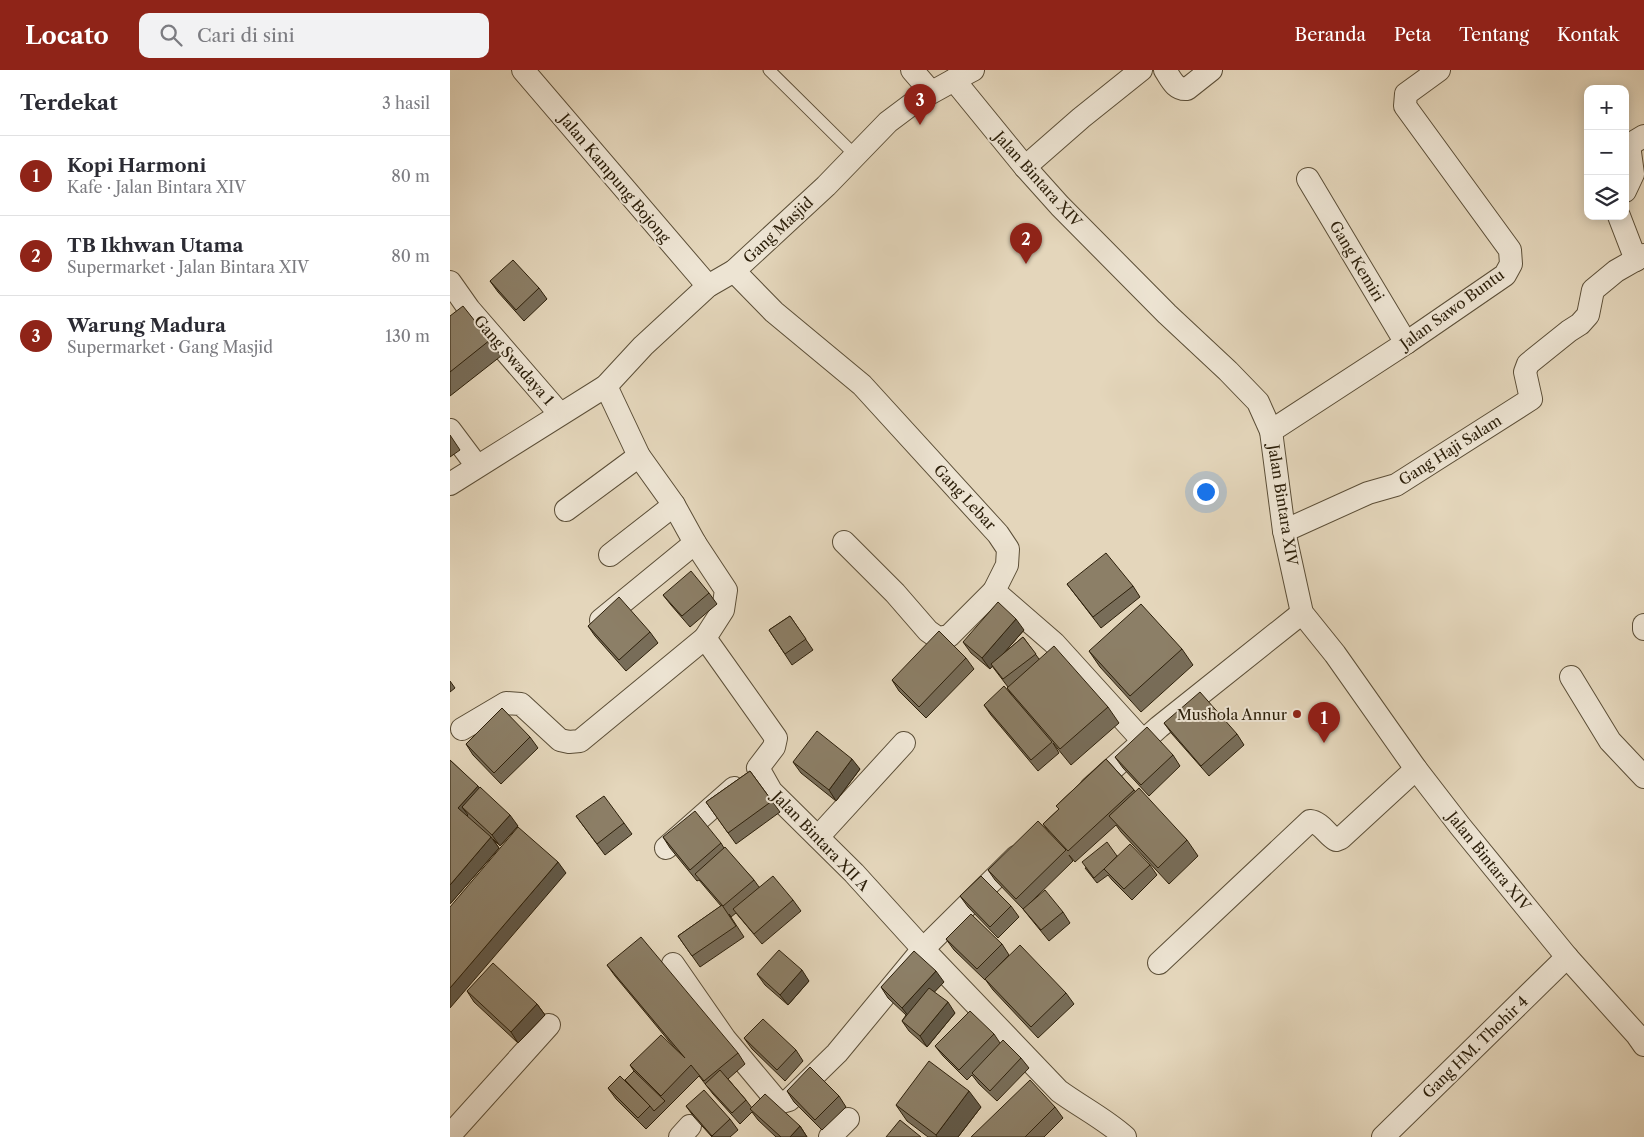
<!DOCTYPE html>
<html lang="id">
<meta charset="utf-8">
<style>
body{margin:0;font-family:"Libre Caslon Text",serif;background:#f2f2f3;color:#2b2b33}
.controls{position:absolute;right:15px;top:15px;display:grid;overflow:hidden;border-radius:10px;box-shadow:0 2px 12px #0003}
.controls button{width:45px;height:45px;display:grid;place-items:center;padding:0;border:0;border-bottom:1px solid #e1e1e2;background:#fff;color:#2b2b33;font:25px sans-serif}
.you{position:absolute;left:755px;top:421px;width:18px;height:18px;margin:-12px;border:4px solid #fff;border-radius:50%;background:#1a73e8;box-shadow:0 0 0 8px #1a73e833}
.badge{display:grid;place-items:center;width:32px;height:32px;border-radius:50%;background:#8f2418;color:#fff;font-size:16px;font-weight:700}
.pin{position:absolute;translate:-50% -41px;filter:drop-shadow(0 1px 2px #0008)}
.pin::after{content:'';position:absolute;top:26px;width:18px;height:15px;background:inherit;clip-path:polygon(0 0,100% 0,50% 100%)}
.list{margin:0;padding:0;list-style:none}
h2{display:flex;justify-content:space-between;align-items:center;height:65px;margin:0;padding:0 20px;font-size:21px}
h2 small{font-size:16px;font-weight:400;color:#7c7c81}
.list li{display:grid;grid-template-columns:32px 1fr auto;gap:15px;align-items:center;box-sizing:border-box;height:80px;padding:0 20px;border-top:1px solid #e1e1e2}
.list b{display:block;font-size:19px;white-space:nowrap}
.list p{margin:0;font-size:16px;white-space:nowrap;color:#7c7c81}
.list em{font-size:16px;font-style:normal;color:#7c7c81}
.icon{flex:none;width:28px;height:28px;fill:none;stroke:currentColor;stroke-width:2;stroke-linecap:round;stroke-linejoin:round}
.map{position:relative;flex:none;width:1194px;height:1067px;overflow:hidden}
header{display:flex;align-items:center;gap:30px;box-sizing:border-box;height:70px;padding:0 25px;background:#8f2418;color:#fff}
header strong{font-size:24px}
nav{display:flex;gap:28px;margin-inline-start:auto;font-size:18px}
.search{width:350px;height:45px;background:#f2f2f3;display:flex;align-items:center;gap:12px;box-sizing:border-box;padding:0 18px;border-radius:10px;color:#7c7c81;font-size:19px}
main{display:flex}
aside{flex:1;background:#fff}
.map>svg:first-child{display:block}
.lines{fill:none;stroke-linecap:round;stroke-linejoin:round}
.lane-casing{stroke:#5b4e37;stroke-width:13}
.street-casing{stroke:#5b4e37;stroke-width:24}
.lane{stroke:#ede4d3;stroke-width:11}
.street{stroke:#ede4d3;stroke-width:22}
.wall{fill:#786d59;stroke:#2d200b}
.shaded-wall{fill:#625948;stroke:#2d200b}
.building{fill:#8c7f67;stroke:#2d200b}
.poi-dot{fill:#8f2418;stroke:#ede4d3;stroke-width:2}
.labels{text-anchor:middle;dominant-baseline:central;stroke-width:4;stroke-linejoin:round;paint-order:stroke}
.street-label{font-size:15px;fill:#2d200b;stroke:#ede4d3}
.poi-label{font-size:15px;fill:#2d200b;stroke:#ede4d3;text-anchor:end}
</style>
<header>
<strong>Locato</strong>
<div class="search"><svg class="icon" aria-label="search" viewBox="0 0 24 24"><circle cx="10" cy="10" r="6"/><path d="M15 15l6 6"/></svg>Cari di sini</div>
<nav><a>Beranda</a><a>Peta</a><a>Tentang</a><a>Kontak</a></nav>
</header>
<main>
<aside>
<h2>Terdekat<small>3 hasil</small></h2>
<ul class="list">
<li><span class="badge">1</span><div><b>Kopi Harmoni</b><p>Kafe · Jalan Bintara XIV</p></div><em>80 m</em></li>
<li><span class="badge">2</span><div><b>TB Ikhwan Utama</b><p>Supermarket · Jalan Bintara XIV</p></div><em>80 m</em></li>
<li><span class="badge">3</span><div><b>Warung Madura</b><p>Supermarket · Gang Masjid</p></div><em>130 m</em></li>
</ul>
</aside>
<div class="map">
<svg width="1194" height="1067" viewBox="0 0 1194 1067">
<rect width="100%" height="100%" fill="#e4d6bb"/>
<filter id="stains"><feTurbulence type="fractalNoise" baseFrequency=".004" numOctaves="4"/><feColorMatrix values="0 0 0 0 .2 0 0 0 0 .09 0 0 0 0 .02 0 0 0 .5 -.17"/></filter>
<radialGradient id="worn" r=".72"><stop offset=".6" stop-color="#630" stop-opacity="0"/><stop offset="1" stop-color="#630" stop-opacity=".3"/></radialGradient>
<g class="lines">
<defs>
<polyline id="lane" points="319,0 405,85"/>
<g id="street">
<polyline points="73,0 258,216"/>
<polyline points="462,0 481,22"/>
<polyline points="523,0 504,10 575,97 610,136 717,244 778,301 808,332 821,361 834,461 852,543 885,584 966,699 1010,756 1117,887 1187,965 1194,975"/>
<path d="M715 0C721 9 725 20 737 19L761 0"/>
<polyline points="575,97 631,48 691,0"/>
<polyline points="858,109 956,273"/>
<polyline points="1175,121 1183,104 1179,75 1194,66"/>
<polyline points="1169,146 1186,190"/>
<polyline points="284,201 324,242 412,315 548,464 558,479 557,495 544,521 604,573 693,671"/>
<polyline points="0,212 19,239 110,344"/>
<path d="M156 316 189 386 224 435 245 473 276 520 273 540 255 568 326 668 324 677 308 698 321 721 404 803 473 879 609 1021C631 1037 655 1049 675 1067"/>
<polyline points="0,360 27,396"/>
<polyline points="821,361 956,273 1055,205 1061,194 1060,180 955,36 956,24 989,0"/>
<polyline points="0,414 156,316 193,276 258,216 284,201 376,116 438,52 466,31 504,10"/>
<polyline points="116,440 189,386"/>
<polyline points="834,461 918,423 946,415 1081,329 1075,302 1078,294 1119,261 1130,254 1138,245 1143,220 1166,201 1194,185"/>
<polyline points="394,472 445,523 478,561 488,568 499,566 544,521"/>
<polyline points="160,485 224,435"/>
<polyline points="151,550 245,473"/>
<polyline points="1194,555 1194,559"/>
<polyline points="1121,607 1160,671 1194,707"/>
<polyline points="12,659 56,633 71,634 110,670 119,672 130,671 255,568"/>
<polyline points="641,718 709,657 852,543"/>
<polyline points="368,767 454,673"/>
<polyline points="216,778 284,718"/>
<path d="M709 893 860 751C871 752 877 765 886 770L891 768 966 699"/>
<polyline points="223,894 275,969 327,1031 332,1032 339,1030 387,983 473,879 566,787"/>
<polyline points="0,1065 99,955"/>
<polyline points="230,1067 240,1056"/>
<polyline points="380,1067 398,1049"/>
<polyline points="933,1067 1117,887"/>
</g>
</defs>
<use href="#lane" class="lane-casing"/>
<use href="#street" class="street-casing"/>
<use href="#lane" class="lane"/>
<use href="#street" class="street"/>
</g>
<g class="wall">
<polygon points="40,211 89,218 97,229 74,251 48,222"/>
<polygon points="0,246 40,270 51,286 0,326"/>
<polygon points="0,365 10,380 0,387"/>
<polygon points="617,514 683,516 690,527 651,558"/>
<polygon points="259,523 267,534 240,557 221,535 213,525"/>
<polygon points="340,546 363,580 342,595 319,560"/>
<polygon points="138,556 200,562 208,573 176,601 145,566"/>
<polygon points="574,560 554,583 573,567 589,589 658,637 669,653 621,695 603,673 609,683 588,701 541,645 534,635 562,625 557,618 558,617 542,596 540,599 521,583 513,572"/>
<polygon points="732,579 743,595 691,642 650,597 639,581"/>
<polygon points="516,588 524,599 476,648 449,621 442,610"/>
<polygon points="0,611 5,618 0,622"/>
<polygon points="714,653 787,664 794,675 759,706 722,664"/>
<polygon points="80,667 88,678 51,714 23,685 16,674"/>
<polygon points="723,685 730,696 699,726 673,698 665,687"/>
<polygon points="656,689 685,721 737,770 748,786 719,814 671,762 666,755 625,792 619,785 623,791 581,832 613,842 620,853 599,871 581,849 573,839 545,810 538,800 599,762 593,754 609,739 606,736"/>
<polygon points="0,690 68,756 50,776 43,769 49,778 0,834"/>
<polygon points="343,692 410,699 386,731 351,703"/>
<polygon points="300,701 330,742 286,774 256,732"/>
<polygon points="126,746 174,753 182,764 155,785"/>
<polygon points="213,767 271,773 274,778 304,810 309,817 343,830 351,841 312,874 286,843 281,847 279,844 294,867 250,897 228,866 271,836 249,810 247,811 220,778"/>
<polygon points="667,786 700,795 707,805 682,830 662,810 658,805 647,813 635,798"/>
<polygon points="510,826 561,836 569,847 548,868 518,837"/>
<polygon points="496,869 552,874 559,885 546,898 616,923 624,934 588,968 543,920 535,909 535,910 504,880"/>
<polygon points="157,895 288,983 295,994 278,1009 296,1030 302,1038 350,1056 357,1067 326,1067 308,1050 302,1042 290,1054 263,1024 249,1006 196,1059 166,1029 158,1018 175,1010 184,1001 180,995 228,982 165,906"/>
<polygon points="307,904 359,911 338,935 315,915"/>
<polygon points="494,912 484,922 505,943 477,977 459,961 452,951 456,945 438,928 431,917"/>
<polygon points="17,921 87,934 95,945 68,973 24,932"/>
<polygon points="544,964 550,973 571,988 579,998 547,1031 529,1014 522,1005 517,1010 493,986 485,976"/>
<polygon points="294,968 346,980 353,991 335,1011 302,979"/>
<polygon points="337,1021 389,1026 396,1037 372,1060 344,1032"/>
<polygon points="446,1035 531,1037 508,1067 478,1067 457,1051"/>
<polygon points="236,1036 280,1049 288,1060 280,1067 262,1067 244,1047"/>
<polygon points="605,1037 613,1048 594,1067 521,1067"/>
</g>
<g class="shaded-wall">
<polygon points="566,549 574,560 540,599 532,588"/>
<polygon points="402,689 410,699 386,731 379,720"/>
<polygon points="28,716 36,727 12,737 18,745 15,748 8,738"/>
<polygon points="60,745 68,756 50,776 42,765"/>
<polygon points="41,767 49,778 0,834 0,815"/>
<polygon points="108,792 116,803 0,938 0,918"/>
<polygon points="352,900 359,911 338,935 330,925"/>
<polygon points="486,901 494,912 460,948 452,938"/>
<polygon points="498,932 505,943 477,977 470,966"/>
<polygon points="87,934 95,945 68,973 61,962"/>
<polygon points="519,1021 531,1037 508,1067 487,1067 486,1065"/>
<polygon points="350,1056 357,1067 340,1067"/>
</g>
<g class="building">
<polygon points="63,190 89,218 66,240 40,211"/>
<polygon points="13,236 40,270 0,302 0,246"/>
<polygon points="656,483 683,516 643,547 617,514"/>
<polygon points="241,501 259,523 232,546 213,525"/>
<polygon points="169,527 200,562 169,590 138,556"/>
<polygon points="548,532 566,549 532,588 513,572"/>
<polygon points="691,534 732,579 680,626 639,581"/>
<polygon points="340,546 356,569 335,584 319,560"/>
<polygon points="489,561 516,588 469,637 442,610"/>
<polygon points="573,567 586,584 553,609 541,594"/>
<polygon points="604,576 658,637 610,679 557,618"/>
<polygon points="554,616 602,672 581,690 534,635"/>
<polygon points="750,622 787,664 751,696 714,653"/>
<polygon points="52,638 80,667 44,703 16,674"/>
<polygon points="697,657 723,685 691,715 665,687"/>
<polygon points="367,661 402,689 379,720 343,692"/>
<polygon points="656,689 684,720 618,781 593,754 609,739 606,736"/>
<polygon points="0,690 28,716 8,738 41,767 0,815"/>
<polygon points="300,701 322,731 278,763 256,732"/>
<polygon points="30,717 60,745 42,765 12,737"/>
<polygon points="689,718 737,770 708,798 659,746"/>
<polygon points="154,726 174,753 147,774 126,746"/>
<polygon points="245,741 271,773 240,800 213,767"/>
<polygon points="588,751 616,780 566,829 538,800"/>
<polygon points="68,757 108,792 0,918 0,837"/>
<polygon points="657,772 667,786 654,799 644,808 632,792"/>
<polygon points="680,774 700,795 674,819 654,799"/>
<polygon points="275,777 304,810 273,836 245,804"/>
<polygon points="323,806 343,830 304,864 283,839"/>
<polygon points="531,806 561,836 540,857 510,826"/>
<polygon points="595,820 613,842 591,860 573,839"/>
<polygon points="272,835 286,856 242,886 228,866"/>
<polygon points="521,844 552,874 527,899 496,869"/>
<polygon points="191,867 288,983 254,1011 241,995 211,1026 180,995 211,965 235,988 157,895"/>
<polygon points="570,875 616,923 581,957 535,909"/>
<polygon points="329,880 352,900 330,925 307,904"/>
<polygon points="464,881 486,901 452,938 431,917"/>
<polygon points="43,893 87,934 61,962 17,921"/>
<polygon points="479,918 498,932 470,966 452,951"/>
<polygon points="520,941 544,964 509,1000 485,976"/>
<polygon points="313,949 346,980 327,1000 294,968"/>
<polygon points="553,970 571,988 540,1021 522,1003"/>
<polygon points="479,991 519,1021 486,1065 446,1035"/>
<polygon points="360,997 389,1026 365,1050 337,1021"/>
<polygon points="270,1000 296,1030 282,1043 255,1014"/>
<polygon points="184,1001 215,1031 204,1041 200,1036 175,1010"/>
<polygon points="170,1006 200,1036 188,1048 158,1018"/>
<polygon points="580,1010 605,1037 575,1067 521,1067"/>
<polygon points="254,1020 280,1049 262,1066 236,1036"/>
<polygon points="315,1024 350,1056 340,1067 331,1067 300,1039"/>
<polygon points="450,1050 471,1067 436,1067"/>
</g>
<circle class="poi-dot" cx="847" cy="644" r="5"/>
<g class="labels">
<g class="street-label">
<text transform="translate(165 108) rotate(50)">Jalan Kampung Bojong</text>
<text transform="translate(588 109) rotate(48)">Jalan Bintara XIV</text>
<text transform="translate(328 160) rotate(-43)">Gang Masjid</text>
<text transform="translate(907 191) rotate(59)">Gang Kemiri</text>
<text transform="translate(1002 239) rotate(-36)">Jalan Sawo Buntu</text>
<text transform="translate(64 290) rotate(49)">Gang Swadaya 1</text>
<text transform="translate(1000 380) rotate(-32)">Gang Haji Salam</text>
<text transform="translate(515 427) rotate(47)">Gang Lebar</text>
<text transform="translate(833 435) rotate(81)">Jalan Bintara XIV</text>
<text transform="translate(371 771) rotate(46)">Jalan Bintara XII A</text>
<text transform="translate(1039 791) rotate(51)">Jalan Bintara XIV</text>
<text transform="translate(1025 977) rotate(-44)">Gang HM. Thohir 4</text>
</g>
<g class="poi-label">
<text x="837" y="644">Mushola Annur</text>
</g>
</g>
<rect width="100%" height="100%" filter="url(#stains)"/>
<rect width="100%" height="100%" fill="url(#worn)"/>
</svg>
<div class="controls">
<button>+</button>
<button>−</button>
<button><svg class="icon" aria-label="layers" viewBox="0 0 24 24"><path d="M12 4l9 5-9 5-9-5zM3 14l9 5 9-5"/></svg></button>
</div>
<div class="you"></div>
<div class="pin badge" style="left:874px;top:673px">1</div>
<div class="pin badge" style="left:576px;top:194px">2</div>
<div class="pin badge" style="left:470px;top:55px">3</div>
</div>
</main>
